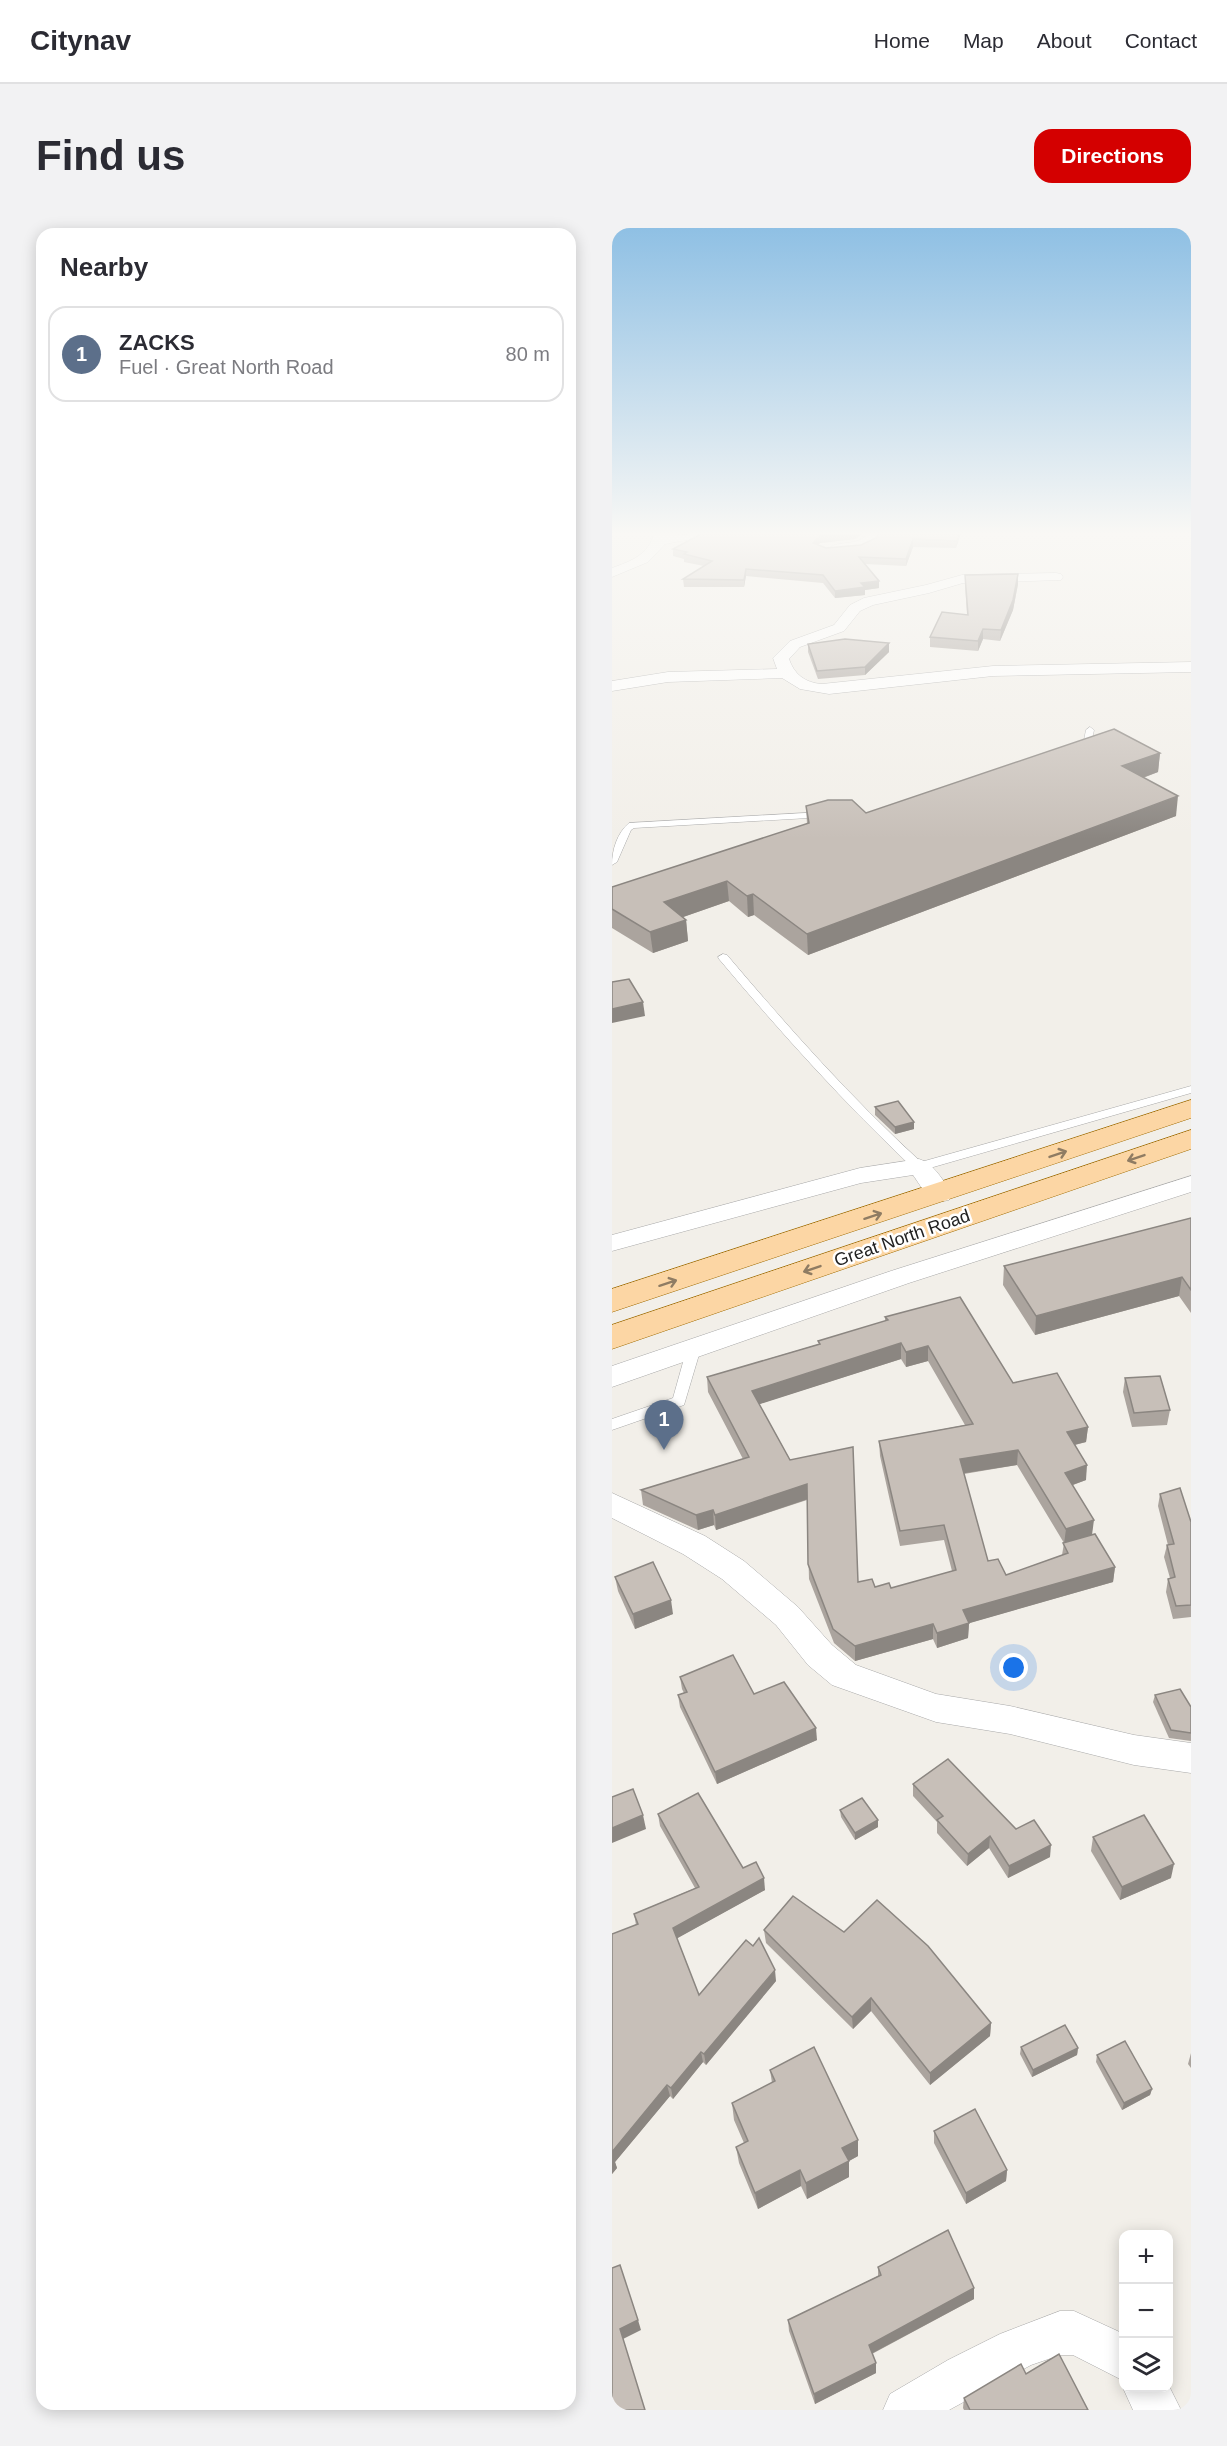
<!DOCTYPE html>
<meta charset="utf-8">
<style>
body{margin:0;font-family:Arial,sans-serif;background:#f2f2f3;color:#2b2b33}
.controls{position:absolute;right:18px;bottom:18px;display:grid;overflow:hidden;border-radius:12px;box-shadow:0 3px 15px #0003}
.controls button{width:54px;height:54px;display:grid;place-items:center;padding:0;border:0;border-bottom:2px solid #e1e1e2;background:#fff;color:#2b2b33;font:30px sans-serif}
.you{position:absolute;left:402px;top:1440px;width:21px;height:21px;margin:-15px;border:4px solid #fff;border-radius:50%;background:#1a73e8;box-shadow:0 0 0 9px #1a73e833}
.badge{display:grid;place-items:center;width:39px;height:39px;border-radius:50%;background:#d40000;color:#fff;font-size:20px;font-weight:700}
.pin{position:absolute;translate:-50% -50px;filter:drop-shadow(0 2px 3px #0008)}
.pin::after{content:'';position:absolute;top:32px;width:21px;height:18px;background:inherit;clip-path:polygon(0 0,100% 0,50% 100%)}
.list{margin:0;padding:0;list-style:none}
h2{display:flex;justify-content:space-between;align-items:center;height:78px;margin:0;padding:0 24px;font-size:26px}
h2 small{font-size:20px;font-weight:400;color:#7c7c81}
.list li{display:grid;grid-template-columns:39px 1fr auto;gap:18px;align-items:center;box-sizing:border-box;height:96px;margin:0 12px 12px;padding:0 12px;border:2px solid #e1e1e2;border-radius:18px}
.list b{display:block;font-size:22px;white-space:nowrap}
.list p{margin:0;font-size:20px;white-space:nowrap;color:#7c7c81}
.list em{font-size:20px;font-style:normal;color:#7c7c81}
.icon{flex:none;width:33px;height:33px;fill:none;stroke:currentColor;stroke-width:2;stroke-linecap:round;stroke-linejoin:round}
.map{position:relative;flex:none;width:579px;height:2182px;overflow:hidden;border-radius:18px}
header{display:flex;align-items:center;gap:36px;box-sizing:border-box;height:84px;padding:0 30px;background:#fff;border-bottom:2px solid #e1e1e2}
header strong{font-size:28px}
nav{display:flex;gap:33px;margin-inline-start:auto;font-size:21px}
.intro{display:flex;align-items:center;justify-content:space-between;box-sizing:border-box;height:144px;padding:0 36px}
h1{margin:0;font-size:42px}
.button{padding:15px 27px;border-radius:18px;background:#d40000;color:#fff;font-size:21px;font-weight:700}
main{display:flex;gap:36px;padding:0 36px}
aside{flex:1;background:#fff;border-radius:18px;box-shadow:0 3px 15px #0003}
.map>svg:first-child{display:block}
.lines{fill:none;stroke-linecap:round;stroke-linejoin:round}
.lane-casing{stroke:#a9a9a9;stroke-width:1}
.street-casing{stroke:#a9a9a9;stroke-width:1}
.primary-casing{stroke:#a06b00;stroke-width:1}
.lane{fill:#fff;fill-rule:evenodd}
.street{fill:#fff;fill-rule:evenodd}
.primary{fill:#fcd6a4;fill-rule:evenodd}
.wall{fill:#aba49e;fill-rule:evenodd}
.shaded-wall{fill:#8b8681}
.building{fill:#c7bfb8;stroke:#8b8681;stroke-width:1.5;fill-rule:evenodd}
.oneway{stroke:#8f7c63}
.labels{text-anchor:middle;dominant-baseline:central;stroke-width:5;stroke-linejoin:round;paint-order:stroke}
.street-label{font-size:18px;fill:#222;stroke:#fff}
</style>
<header>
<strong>Citynav</strong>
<nav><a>Home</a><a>Map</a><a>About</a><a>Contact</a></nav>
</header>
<div class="intro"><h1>Find us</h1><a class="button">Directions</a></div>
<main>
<aside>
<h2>Nearby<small></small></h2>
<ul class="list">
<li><span class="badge" style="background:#5c6f8a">1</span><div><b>ZACKS</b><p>Fuel · Great North Road</p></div><em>80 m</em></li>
</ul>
</aside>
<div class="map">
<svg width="579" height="2182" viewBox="0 0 579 2182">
<rect width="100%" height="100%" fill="#f2efe9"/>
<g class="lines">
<defs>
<g id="lane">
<polygon points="478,499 482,502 480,512 483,520 473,527 469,524 474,519 472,512 474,502"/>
<path d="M211 584 216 587 214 589 22 600 19 602 5 634 0 637C0 622 5 605 17 595Z"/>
<path d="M111 726 115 727C176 799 239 870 309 934L579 858V865L311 942H303C233 876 169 805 107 731L106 729Z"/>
<polygon points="82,1115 89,1120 72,1177 0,1202 0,1191 61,1170 75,1120"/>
</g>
<g id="street">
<path d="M42 305H56L55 308 97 305 91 309 53 316 36 334 0 349V340C19 333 37 327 42 305Z"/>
<path d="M257 305H270C262 319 230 333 216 321 227 311 244 320 257 305Z"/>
<path d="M444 345 449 346 451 349 449 352 351 355 317 365 261 377 248 383 232 403 188 419 177 431C182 446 193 455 210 456L381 438 579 434V444L381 448 217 466 188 461 170 450 56 454 0 463V453L56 444 165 441 161 430 178 413 222 397 238 377 252 370 314 357 350 347Z"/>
<path d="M307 931C322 935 332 954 340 966L337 972C318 977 311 961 301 947L249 955 0 1023V1007L248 940Z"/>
<polygon points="579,948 579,964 297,1055 0,1159 0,1138 279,1043"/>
<polygon points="0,1265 93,1308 132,1333 186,1379 220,1417 244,1437 324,1466 398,1478 522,1507 579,1515 579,1545 522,1537 398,1506 324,1494 220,1457 196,1437 164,1397 110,1351 71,1326 0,1290"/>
<polygon points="448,2083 462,2083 512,2106 512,2153 461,2127 448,2127 419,2137 337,2182 271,2182 278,2166 336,2132 388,2106"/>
<polygon points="556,2156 569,2182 521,2182 511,2160 556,2160"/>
</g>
<g id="primary">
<polygon points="579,872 579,890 0,1084 0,1061"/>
<polygon points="579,902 579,921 0,1121 0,1097"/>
</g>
</defs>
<use href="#lane" class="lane-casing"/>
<use href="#street" class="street-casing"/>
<use href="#primary" class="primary-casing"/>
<use href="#lane" class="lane"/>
<use href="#street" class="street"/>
<use href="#primary" class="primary"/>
</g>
<g class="wall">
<polygon points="267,305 349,305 344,320 301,319 294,338 253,336 267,353 267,360 253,362 253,367 223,370 211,355 134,348 132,359 72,359 71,351 92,338 72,334 72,331 61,328 61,321 243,311 208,315 206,317 214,320 249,317 264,310"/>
<polygon points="353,347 406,356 401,382 388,413 371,411 366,423 318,419 318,409 355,386 353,357"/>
<polygon points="196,416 277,424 253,447 206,451 196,424"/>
<polygon points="548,525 546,544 531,550 564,588 196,727 142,687 136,689 117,673 71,689 74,692 76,713 41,725 0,700 0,659 195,596 194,578 254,585"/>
<polygon points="263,879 302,901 283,906 263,887"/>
<polygon points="579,990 579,1085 567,1068 423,1107 391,1057 392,1038"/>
<path d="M273 1089 401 1155 476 1199 474 1214 463 1217 474 1252 461 1257 480 1306 503 1339 501 1354 357 1395 356 1410 325 1420 321 1411 243 1433 222 1415 197 1351 195 1272 104 1302 102 1297 86 1302 31 1277 29 1262 131 1231 96 1164 95 1149 207 1116 206 1113 273 1093ZM289 1131 294 1139 316 1133 353 1197 267 1213 268 1228 288 1318 332 1312 340 1343 279 1360 263 1359 246 1354 147 1176ZM405 1237 452 1315 450 1327 394 1347 376 1333 352 1246Z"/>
<polygon points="513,1150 558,1182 555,1197 520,1199 511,1164"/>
<polygon points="548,1266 579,1294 579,1389 561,1391 554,1364 556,1351 558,1350 552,1329 555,1317 556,1317 546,1278"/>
<polygon points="3,1349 61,1386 23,1401 6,1363"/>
<polygon points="68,1449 142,1466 205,1512 105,1556 68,1479 66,1467 72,1465 70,1461"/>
<polygon points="543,1467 579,1479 579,1513 557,1510 541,1474"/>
<polygon points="301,1556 404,1601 438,1629 396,1650 377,1620 355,1638 325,1605 325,1594 301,1568"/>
<polygon points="228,1582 266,1599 243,1612 229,1589"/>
<polygon points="46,1586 131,1640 153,1662 65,1710 87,1767 164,1753 94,1837 91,1834 61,1871 58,1868 3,1934 5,1940 0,1946 0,1706 24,1697 22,1686 83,1660 48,1598"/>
<polygon points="481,1609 559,1650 508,1672 479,1623"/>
<polygon points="152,1702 232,1704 379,1795 378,1808 318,1857 259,1783 241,1801 154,1715"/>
<polygon points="409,1819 466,1820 465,1827 420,1849 408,1826"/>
<polygon points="579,1825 579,1840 576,1836"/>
<polygon points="485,1827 540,1861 538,1867 510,1882 484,1834"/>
<polygon points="158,1842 246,1928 237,1933 237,1949 195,1971 189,1958 146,1981 127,1935 124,1919 132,1915 122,1892 120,1875 160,1855"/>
<polygon points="322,1903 395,1942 394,1953 354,1976 322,1915"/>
<polygon points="266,2039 362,2071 260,2126 264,2135 264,2145 203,2176 177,2103 176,2092 266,2048"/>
<polygon points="414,2146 476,2182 352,2182 351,2180 352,2170"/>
</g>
<g class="shaded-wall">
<polygon points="232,305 252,305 243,311 208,315 201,322 201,315 208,308"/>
<polygon points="347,305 349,305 344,320 345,313"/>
<polygon points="301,311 301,319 294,338 294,331"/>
<polygon points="134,341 134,348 132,359 132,352"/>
<polygon points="406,346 406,356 401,382 388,413 389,402"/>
<polygon points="267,353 267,360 253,362 253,367 223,370 223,363 249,355"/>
<polygon points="371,401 371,411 366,423 366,413"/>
<polygon points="277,415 277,424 253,447 253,439"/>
<polygon points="548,525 546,544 508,558 510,538"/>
<polygon points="566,568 564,588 196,727 195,706"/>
<polygon points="115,653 117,673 54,695 52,674"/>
<polygon points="141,666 142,687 136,689 135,668"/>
<polygon points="74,692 76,713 41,725 38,704"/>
<polygon points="31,774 33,788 0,795 0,781"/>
<polygon points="302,894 302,901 283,906 283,899"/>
<polygon points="570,1049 567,1068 423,1107 424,1088"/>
<polygon points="289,1115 289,1131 142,1178 140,1163"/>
<polygon points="316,1118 316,1133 294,1139 294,1124"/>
<polygon points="476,1199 474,1214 453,1219 455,1204"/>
<polygon points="406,1222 405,1237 347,1246 348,1231"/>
<polygon points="475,1237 474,1252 452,1260 453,1245"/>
<polygon points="195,1256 196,1271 104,1302 103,1287"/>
<polygon points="101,1282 102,1297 86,1302 84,1287"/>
<polygon points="482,1292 480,1307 452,1316 454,1301"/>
<polygon points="503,1339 501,1354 351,1397 351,1382"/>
<polygon points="59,1372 61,1386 23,1401 21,1386"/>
<polygon points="357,1395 356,1410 325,1420 325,1405"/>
<polygon points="321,1396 321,1411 243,1433 243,1418"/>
<polygon points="204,1500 205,1512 105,1556 103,1544"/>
<polygon points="31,1587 34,1601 0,1615 0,1600"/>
<polygon points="266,1592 266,1599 243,1612 243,1605"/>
<polygon points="378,1608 377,1620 355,1638 356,1626"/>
<polygon points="439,1617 438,1629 396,1650 397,1638"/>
<polygon points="562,1636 559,1650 508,1672 510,1659"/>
<polygon points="152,1650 153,1662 64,1711 61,1700"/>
<polygon points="163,1742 164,1753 94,1837 92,1826"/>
<polygon points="259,1770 259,1783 241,1801 240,1789"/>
<polygon points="379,1795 378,1808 318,1857 318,1845"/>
<polygon points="466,1820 465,1827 420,1849 421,1842"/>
<polygon points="89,1824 91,1834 61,1871 59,1860"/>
<polygon points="55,1857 58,1868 3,1934 5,1940 0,1946 0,1924"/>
<polygon points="540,1861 538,1867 510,1882 512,1875"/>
<polygon points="246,1912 246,1928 237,1933 237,1949 195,1971 194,1955 230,1920"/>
<polygon points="188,1942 189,1958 146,1981 143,1965"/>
<polygon points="395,1942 394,1953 354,1976 354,1965"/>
<polygon points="362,2060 362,2071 257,2127 257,2117"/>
<polygon points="26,2092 29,2102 11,2111 8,2101"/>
<polygon points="264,2135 264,2145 203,2176 202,2166"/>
</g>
<g class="building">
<polygon points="91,305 232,305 208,308 201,315 214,320 249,317 264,310 267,305 347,305 345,313 301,311 294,331 247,329 267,353 249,355 253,359 223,363 211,347 134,341 132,352 71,351 100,333 72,326 75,324 61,321"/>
<polygon points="406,346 401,372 389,402 371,401 366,413 318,409 330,384 356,387 353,347"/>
<polygon points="233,411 277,415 253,439 205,443 196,416"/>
<polygon points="502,501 548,525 510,538 566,568 195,706 141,666 135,668 115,653 52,674 74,692 38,704 0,681 0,659 197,595 194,578 216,572 240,572 254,585"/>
<polygon points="17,751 31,774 0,781 0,754"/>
<polygon points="286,873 302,894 283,899 263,879"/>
<polygon points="579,990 579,1062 570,1049 424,1088 392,1038"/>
<path d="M348 1069 401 1155 445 1145 476 1199 455 1204 475 1237 453 1245 482 1292 454 1301 406 1222 348 1231 376 1333 386 1331 394 1347 456 1325 451 1315 483 1306 503 1339 351 1382 357 1395 325 1405 321 1396 243 1418 221 1401 196 1336 195 1256 103 1287 101 1282 84 1287 29 1262 137 1229 95 1149 208 1116 206 1113 276 1092 273 1089ZM289 1115 294 1124 316 1118 361 1196 267 1213 288 1303 332 1297 344 1342 279 1360 277 1355 263 1359 260 1351 246 1354 241 1219 178 1232 140 1163Z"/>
<polygon points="548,1148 558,1182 522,1185 513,1150"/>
<polygon points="568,1260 579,1294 579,1377 564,1378 556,1351 563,1349 555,1317 562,1316 548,1266"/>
<polygon points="41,1334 59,1372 21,1386 3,1349"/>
<polygon points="121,1427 142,1466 172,1454 204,1500 103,1544 66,1467 75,1464 68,1449"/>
<polygon points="568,1461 579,1479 579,1505 559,1502 543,1467"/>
<polygon points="336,1531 404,1601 422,1592 439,1617 397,1638 378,1608 356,1626 325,1592 331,1588 301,1556"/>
<polygon points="21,1561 31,1587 0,1600 0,1569"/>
<polygon points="86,1565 131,1640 144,1634 152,1650 61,1700 87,1767 134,1712 141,1718 147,1710 163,1742 92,1826 89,1824 59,1860 55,1857 0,1924 0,1706 26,1696 22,1686 87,1659 46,1586"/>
<polygon points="250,1570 266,1592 243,1605 228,1582"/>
<polygon points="532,1587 562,1636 510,1659 481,1609"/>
<polygon points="181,1668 232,1704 265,1672 316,1718 379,1795 318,1845 259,1770 240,1789 152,1702"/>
<polygon points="453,1797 466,1820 421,1842 409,1819"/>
<polygon points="513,1813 540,1861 512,1875 485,1827"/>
<polygon points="202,1819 246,1912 230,1920 237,1933 194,1955 188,1942 143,1965 124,1919 136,1913 120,1875 163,1853 158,1842"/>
<polygon points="363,1881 395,1942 354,1965 322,1903"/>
<polygon points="336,2002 362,2060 257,2117 264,2135 202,2166 176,2092 269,2047 266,2039"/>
<polygon points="8,2037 26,2092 8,2101 33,2182 0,2182 0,2040"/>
<polygon points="447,2126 476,2182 358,2182 352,2170 409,2136 414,2146"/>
</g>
<defs><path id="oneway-shaft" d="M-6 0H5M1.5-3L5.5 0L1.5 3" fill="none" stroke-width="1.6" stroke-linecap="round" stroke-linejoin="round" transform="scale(1.5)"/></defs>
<g class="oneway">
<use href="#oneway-shaft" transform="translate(446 926) rotate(-19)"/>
<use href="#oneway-shaft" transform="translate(524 930) rotate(161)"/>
<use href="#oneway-shaft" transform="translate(261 988) rotate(-18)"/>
<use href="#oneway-shaft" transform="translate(200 1041) rotate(161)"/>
<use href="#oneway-shaft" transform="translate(56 1055) rotate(-18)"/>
</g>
<linearGradient id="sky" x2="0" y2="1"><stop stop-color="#8fc0e4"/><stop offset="0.5" stop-color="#f9f8f5"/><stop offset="1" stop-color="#f9f8f5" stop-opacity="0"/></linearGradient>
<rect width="579" height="611" fill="url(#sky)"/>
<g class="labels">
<g class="street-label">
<text transform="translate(290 1010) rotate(-19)">Great North Road</text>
</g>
</g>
</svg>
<div class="controls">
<button>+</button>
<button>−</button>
<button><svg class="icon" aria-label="layers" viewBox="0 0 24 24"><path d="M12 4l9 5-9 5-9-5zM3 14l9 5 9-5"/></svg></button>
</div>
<div class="you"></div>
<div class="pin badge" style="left:52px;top:1222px;background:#5c6f8a">1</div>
</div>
</main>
